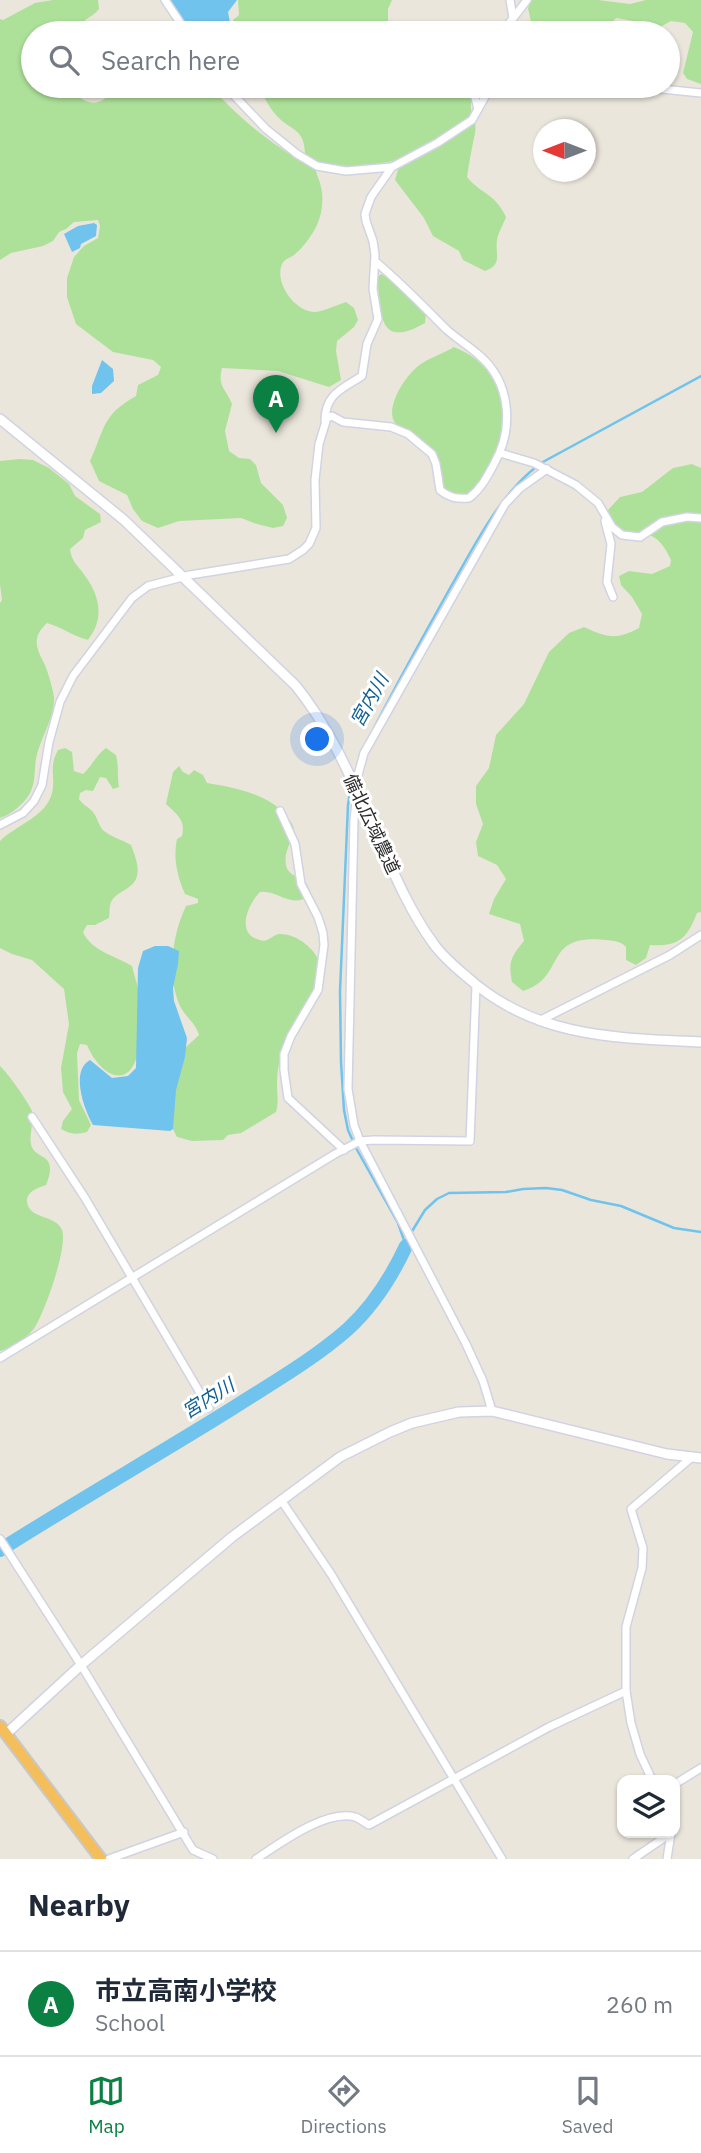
<!DOCTYPE html>
<meta charset="utf-8">
<style>
body{margin:0;font-family:"IBM Plex Sans","Noto Sans JP",sans-serif;background:#f6f6f7;color:#1f2937}
.controls{position:absolute;right:21px;bottom:21px;display:grid;overflow:hidden;border-radius:14px;box-shadow:0 2px 5px #0004}
.controls button{width:63px;height:63px;display:grid;place-items:center;padding:0;border:0;border-bottom:2px solid #e0e1e3;background:#fff;color:#1f2937;font:35px sans-serif}
.compass{position:absolute;left:533px;top:119px;width:63px;height:63px;border-radius:50%;background:#fff;box-shadow:0 2px 5px #0004;rotate:270deg}
.you{position:absolute;left:318px;top:740px;width:24px;height:24px;margin:-18px;border:5px solid #fff;border-radius:50%;background:#1a73e8;box-shadow:0 0 0 10px #1a73e833}
.badge{display:grid;place-items:center;width:46px;height:46px;border-radius:50%;background:#0b8043;color:#fff;font-size:23px;font-weight:700}
.pin{position:absolute;translate:-50% -58px;filter:drop-shadow(0 2px 4px #0008)}
.pin::after{content:'';position:absolute;top:37px;width:24px;height:21px;background:inherit;clip-path:polygon(0 0,100% 0,50% 100%)}
.list{margin:0;padding:0;list-style:none}
h2{display:flex;justify-content:space-between;align-items:center;height:91px;margin:0;padding:0 28px;font-size:30px}
h2 small{font-size:23px;font-weight:400;color:#747a83}
.list li{display:grid;grid-template-columns:46px 1fr auto;gap:21px;align-items:center;box-sizing:border-box;height:105px;padding:0 28px;border-top:2px solid #e0e1e3}
.list b{display:block;font-size:26px;white-space:nowrap}
.list p{margin:0;font-size:23px;white-space:nowrap;color:#747a83}
.list em{font-size:23px;font-style:normal;color:#747a83}
.icon{flex:none;width:38px;height:38px;fill:none;stroke:currentColor;stroke-width:2;stroke-linecap:round;stroke-linejoin:round}
.map{position:relative;flex:none;width:701px;height:1859px;overflow:hidden}
.search{position:absolute;background:#fff;box-shadow:0 2px 5px #0004;left:21px;right:21px;top:21px;height:77px;display:flex;align-items:center;gap:18px;box-sizing:border-box;padding:0 24px;border-radius:38px;color:#747a83;font-size:26px}
.sheet{height:196px;background:#fff}
nav{display:flex;justify-content:space-around;align-items:center;box-sizing:border-box;height:98px;border-top:2px solid #e0e1e3;background:#fff;font-size:19px;color:#747a83}
nav a{display:grid;justify-items:center;gap:4px}
nav .on{color:#0b8043}
.map>svg:first-child{display:block}
.green{fill:#ade199}
.water{fill:#70c3ec}
.lines{fill:none;stroke-linecap:round;stroke-linejoin:round}
.stream{stroke:#70c3ec;stroke-width:2.5}
.river{stroke:#70c3ec;stroke-width:14}
.minor-casing{stroke:#d1d3e2;stroke-width:10}
.tertiary-casing{stroke:#d1d3e2;stroke-width:12}
.trunk-casing{stroke:#c8c8c8;stroke-width:14}
.minor{stroke:#fff;stroke-width:7}
.tertiary{stroke:#fff;stroke-width:9}
.trunk{stroke:#f4be5b;stroke-width:10}
.labels{text-anchor:middle;dominant-baseline:central;stroke-width:6;stroke-linejoin:round;paint-order:stroke}
.street-label{font-size:18px;fill:#2a2a2a;stroke:#fff}
.water-label{font-size:19px;font-style:italic;fill:#106097;stroke:#fff}
</style>
<div class="map">
<svg width="701" height="1859" viewBox="0 0 701 1859">
<rect width="100%" height="100%" fill="#ebe6dc"/>
<g class="green">
<path d="M53 0H98L99 9C91 19 78 22 69 33H33V86H68C77 98 93 110 107 97 112 93 113 89 119 86H210C235 114 265 140 298 159L305 153C304 127 290 131 276 115 268 106 264 97 260 86H482C459 110 479 112 475 133 472 148 469 162 467 177 482 195 495 193 506 217 503 225 498 233 497 240 495 255 503 264 485 271L463 260 459 251 433 236 424 218 395 180 399 166 395 161 347 168 317 162C314 175 319 176 321 187 324 199 322 214 317 225 313 234 303 248 294 255 289 259 285 258 282 264 274 283 295 312 315 312 324 311 337 305 346 302L354 308 358 320 354 327 337 341 336 351 341 380 329 387 278 371 222 368C217 387 226 388 232 404L225 431 229 451 239 458 250 459 256 465 261 483 283 505 287 518 283 526 273 528 257 524 241 518 179 521 158 528 142 521 133 509 127 495 99 481 90 461C105 428 102 415 136 396L138 385 158 375 161 367 153 360 113 352 76 324 67 297V278L74 257 84 246 98 238 100 226 98 220 74 222 66 229 59 232 53 241 43 246 11 253 0 260V19L3 20 35 3Z"/>
<polygon points="238,0 392,0 388,9 388,33 235,33 233,20 239,15"/>
<polygon points="531,0 598,0 630,4 646,0 701,0 701,84 687,79 683,73 693,32 685,23 671,21 662,26 616,18 602,33 506,33 531,22 528,8"/>
<path d="M381 274 396 283 426 313 425 323C376 351 382 311 377 278Z"/>
<path d="M454 347C478 357 492 371 500 396 501 400 504 406 504 411 506 433 478 519 446 491 437 483 443 463 433 452 427 445 420 439 413 434 407 430 399 430 395 423 384 407 407 373 421 364 431 357 444 353 454 347Z"/>
<path d="M20 459 33 460 49 468 69 484 75 496 100 514 101 522 85 530 83 538 70 549C71 560 77 565 83 573 100 595 105 618 88 640 73 636 61 627 47 623 33 636 35 646 43 661 47 668 53 689 54 697 55 718 40 738 36 759 34 771 36 783 29 795 22 805 12 814 0 818V603L2 600 0 584V461Z"/>
<path d="M692 464 701 468V912L697 913C687 939 678 947 650 945L646 958 636 965 626 960V947C621 941 614 941 606 940 541 933 568 977 523 991L512 982C508 961 511 957 524 941L520 924 489 914 494 899 506 879 497 865 478 856 476 842 483 824 476 804V786L489 768 496 735 524 704 549 652 569 633 584 627C608 638 616 640 639 628L642 614 632 597 621 585 619 576 629 571 652 574 670 566 671 560C656 527 644 536 615 529L610 523 608 510 620 497 642 492 673 468Z"/>
<path d="M65 748 72 752 74 771 83 774C92 766 96 755 106 748L116 755C119 767 117 775 119 787L113 789 106 778 100 777 93 791 86 790 80 793 79 799C83 805 87 806 92 811 98 817 98 826 104 831 111 837 123 840 131 845 136 858 144 877 129 887 123 892 115 894 111 902 109 907 110 913 109 918L95 925H87L83 932C91 951 116 956 132 966 134 975 137 983 139 992 142 1006 141 1035 139 1048 131 1093 100 1076 87 1045L80 1044 77 1053 79 1100 91 1125 87 1132C76 1135 70 1134 61 1129L63 1121 72 1109 63 1092 61 1068 69 1024 64 989 32 960 12 954 0 948V841C16 825 46 817 52 793 56 776 48 768 58 750Z"/>
<path d="M179 766 183 772 189 775 194 770 203 775 207 783C232 787 270 794 285 815 288 819 293 823 294 829 295 838 283 850 286 865 289 881 310 873 310 896 289 909 279 890 260 892 248 904 235 934 260 940 268 943 272 935 279 934 294 933 312 946 318 959 328 980 298 1020 288 1039 280 1054 277 1068 277 1085 277 1094 279 1103 276 1112L241 1133 228 1135 223 1140 192 1141 177 1137 171 1125 173 1092 184 1049 199 1035C196 1024 187 1018 181 1008 166 978 172 935 186 906L198 903V899L185 894C177 876 173 858 177 839L182 836C186 819 176 814 166 804L173 772Z"/>
<path d="M0 1066C7 1072 29 1103 32 1111 34 1122 29 1136 31 1144 34 1161 60 1151 46 1185 38 1188 27 1191 27 1201 28 1220 56 1214 62 1230 68 1247 45 1311 35 1327 27 1339 13 1347 0 1351Z"/>
</g>
<g class="water">
<polygon points="170,0 237,0 228,12 232,33 199,33 195,28 185,25"/>
<polygon points="94,223 97,225 96,236 81,244 80,248 72,252 64,234 78,226"/>
<polygon points="102,360 113,369 114,381 101,393 92,394 92,386"/>
<path d="M155 946H168L179 951 178 964 173 988 174 1001 187 1038 185 1057 176 1090 173 1129 170 1131 93 1125C84 1109 70 1071 90 1060L112 1078 128 1076 136 1068 138 968 143 951Z"/>
</g>
<g class="lines">
<g class="stream">
<polyline points="541,463 701,376"/>
<path d="M374 728C398 681 424 635 449 590 474 547 497 498 536 467"/>
<polyline points="351,786 348,805 340,991 341,1062 344,1110 348,1130 356,1148 398,1223 406,1246"/>
<polyline points="411,1233 425,1210 437,1199 449,1193 506,1192 523,1189 546,1188 562,1190 591,1200 621,1206 674,1228 701,1232"/>
</g>
<path class="river" d="M0 1550C77 1501 156 1456 233 1408 272 1383 314 1359 348 1329 373 1306 392 1276 406 1246"/>
<defs>
<g id="minor">
<polyline points="165,0 187,33"/>
<polyline points="510,0 513,18"/>
<polyline points="497,33 507,26 527,0"/>
<polyline points="225,86 266,129 297,154 317,166 346,171 392,167 437,143 472,120 491,86"/>
<polyline points="472,86 478,109"/>
<polyline points="595,86 618,90 652,88 701,93"/>
<path d="M325 421C325 394 342 389 362 376L367 344 378 319 373 289 375 255 373 241 366 221 365 214 371 197 392 167"/>
<polyline points="500,453 534,463 576,485 598,503 612,527 622,535 640,537 662,522 687,517 701,518"/>
<polyline points="605,521 611,544 607,582 613,597"/>
<polyline points="358,775 364,753 505,504 519,489 547,469"/>
<polyline points="357,793 354,820 348,1089 354,1125 360,1141 466,1344 483,1381 492,1411"/>
<polyline points="280,811 295,844 301,884 318,917 323,933 324,945 318,990 291,1036 284,1054 284,1070 288,1098 344,1150"/>
<path d="M0 825 23 813 34 801 42 785 49 742 60 702 73 676 132 598 148 586 190 575 289 559 303 550 309 544 316 528 315 480 319 444 327 418 332 416 343 422 391 427 408 434 432 454 436 464 440 490C450 498 457 499 469 498 481 489 487 477 494 464 514 429 511 383 480 356 469 346 457 339 446 329 423 306 401 283 376 262"/>
<polyline points="539,1021 670,955 701,935"/>
<polyline points="32,1117 85,1198 209,1408"/>
<polyline points="0,1358 335,1154 360,1141 374,1140 470,1141 476,986"/>
<polyline points="281,1500 331,1574 502,1859"/>
<polyline points="0,1539 81,1665 193,1850 213,1859"/>
<polyline points="652,1780 640,1754 631,1723 626,1691 626,1627 642,1568 643,1548 631,1509 692,1457"/>
<polyline points="675,1784 701,1768"/>
<polyline points="109,1859 184,1832"/>
<path d="M256 1859C279 1844 326 1809 355 1817 359 1818 365 1823 369 1825L549 1727 626 1691"/>
<polyline points="633,1859 671,1833"/>
<polyline points="667,1859 671,1833"/>
</g>
<g id="tertiary">
<path d="M0 419 124 520 296 686C329 727 349 773 370 820 389 861 406 906 433 943 442 956 455 967 467 977 535 1038 615 1038 701 1042"/>
<polyline points="6,1734 81,1665 232,1537 340,1457 390,1432 412,1423 459,1412 492,1411 667,1454 701,1458"/>
</g>
<polyline id="trunk" points="0,1726 101,1859"/>
</defs>
<use href="#minor" class="minor-casing"/>
<use href="#tertiary" class="tertiary-casing"/>
<use href="#trunk" class="trunk-casing"/>
<use href="#minor" class="minor"/>
<use href="#tertiary" class="tertiary"/>
<use href="#trunk" class="trunk"/>
</g>
<g class="labels">
<g class="street-label">
<text transform="translate(372 824) rotate(65)">備北広域農道</text>
</g>
<g class="water-label">
<text transform="translate(369 700) rotate(-61)">宮内川</text>
<text transform="translate(208 1398) rotate(-32)">宮内川</text>
</g>
</g>
</svg>
<div class="controls">
<button><svg class="icon" aria-label="layers" viewBox="0 0 24 24"><path d="M12 4l9 5-9 5-9-5zM3 14l9 5 9-5"/></svg></button>
</div>
<svg class="compass" viewBox="-18 -18 36 36"><path d="M0-13l5 13h-10z" fill="#e53935"/><path d="M0 13l5-13h-10z" fill="#747a83"/></svg>
<div class="you"></div>
<div class="pin badge" style="left:276px;top:433px">A</div>
<div class="search"><svg class="icon" aria-label="search" viewBox="0 0 24 24"><circle cx="10" cy="10" r="6"/><path d="M15 15l6 6"/></svg>Search here</div>
</div>
<section class="sheet">
<h2>Nearby<small></small></h2>
<ul class="list">
<li><span class="badge">A</span><div><b>市立高南小学校</b><p>School</p></div><em>260 m</em></li>
</ul>
</section>
<nav>
<a class="on"><svg class="icon" aria-label="map" viewBox="0 0 24 24"><path d="M3 6l6-2 6 2 6-2v14l-6 2-6-2-6 2zM9 4v14M15 6v14"/></svg>Map</a>
<a><svg class="icon" aria-label="directions" viewBox="0 0 24 24"><path d="M12 3l9 9-9 9-9-9zM9 14v-3h6M13 9l2 2-2 2"/></svg>Directions</a>
<a><svg class="icon" aria-label="saved" viewBox="0 0 24 24"><path d="M7 4h10v16l-5-4-5 4z"/></svg>Saved</a>
</nav>
